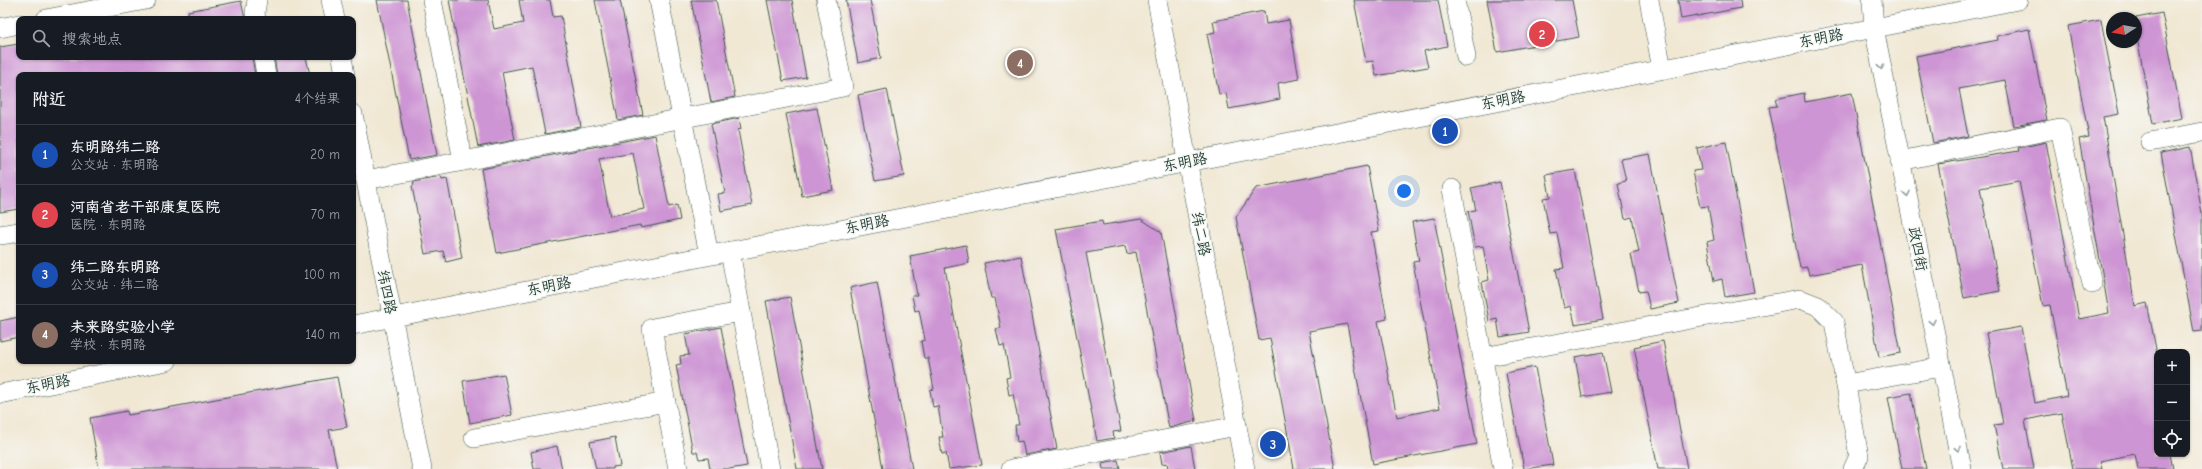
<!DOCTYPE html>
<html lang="zh">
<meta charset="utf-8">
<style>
body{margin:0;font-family:"Comic Neue","LXGW WenKai TC",sans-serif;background:#242831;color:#f1f3f6}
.controls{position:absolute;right:12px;bottom:12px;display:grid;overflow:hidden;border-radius:8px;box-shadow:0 1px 3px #0004}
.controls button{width:36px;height:36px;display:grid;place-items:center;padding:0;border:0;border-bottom:1px solid #363941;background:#171b24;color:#f1f3f6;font:20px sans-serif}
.compass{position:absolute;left:2106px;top:12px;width:36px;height:36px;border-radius:50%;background:#171b24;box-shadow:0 1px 3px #0004;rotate:259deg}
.you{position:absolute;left:1404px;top:191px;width:14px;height:14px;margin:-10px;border:3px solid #fff;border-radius:50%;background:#1a73e8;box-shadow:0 0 0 6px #1a73e833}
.badge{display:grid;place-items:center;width:26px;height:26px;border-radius:50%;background:#8c9099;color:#fff;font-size:13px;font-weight:700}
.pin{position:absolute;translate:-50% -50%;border:2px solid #fff;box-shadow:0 1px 4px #0006}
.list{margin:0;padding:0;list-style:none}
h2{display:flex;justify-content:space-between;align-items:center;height:52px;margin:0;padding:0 16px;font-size:17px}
h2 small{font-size:13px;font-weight:400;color:#9ea1a6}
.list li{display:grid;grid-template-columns:26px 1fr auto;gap:12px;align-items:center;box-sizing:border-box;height:60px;padding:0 16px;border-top:1px solid #363941}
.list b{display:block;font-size:15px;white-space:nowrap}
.list p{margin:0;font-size:13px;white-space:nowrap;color:#9ea1a6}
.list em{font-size:13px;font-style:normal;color:#9ea1a6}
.icon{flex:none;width:22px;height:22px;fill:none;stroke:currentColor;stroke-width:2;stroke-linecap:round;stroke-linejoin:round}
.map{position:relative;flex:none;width:2202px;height:469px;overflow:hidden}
.search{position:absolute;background:#171b24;box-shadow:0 1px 3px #0004;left:16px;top:16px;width:340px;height:44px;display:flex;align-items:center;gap:10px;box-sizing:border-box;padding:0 14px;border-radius:8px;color:#9ea1a6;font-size:15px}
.panel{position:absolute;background:#171b24;box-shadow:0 1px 3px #0004;left:16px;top:72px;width:340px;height:292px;border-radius:8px}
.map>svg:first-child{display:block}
.building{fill:#ce95d4;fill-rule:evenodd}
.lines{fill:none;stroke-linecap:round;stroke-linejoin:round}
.minor-casing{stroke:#3e574c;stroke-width:20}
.minor{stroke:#fff;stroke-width:19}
.oneway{stroke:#8f9e9a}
.labels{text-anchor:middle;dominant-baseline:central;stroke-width:3;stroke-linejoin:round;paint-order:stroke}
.street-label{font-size:15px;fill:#1f3d34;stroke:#f6f6f2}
</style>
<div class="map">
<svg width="2202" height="469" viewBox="0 0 2202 469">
<rect width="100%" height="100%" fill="#f6f6f2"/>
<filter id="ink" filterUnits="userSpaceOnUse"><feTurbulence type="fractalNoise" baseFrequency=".025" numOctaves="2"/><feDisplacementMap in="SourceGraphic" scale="8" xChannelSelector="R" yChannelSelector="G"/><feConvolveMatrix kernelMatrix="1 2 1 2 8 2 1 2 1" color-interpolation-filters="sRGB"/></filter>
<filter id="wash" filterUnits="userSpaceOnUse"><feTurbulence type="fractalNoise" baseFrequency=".012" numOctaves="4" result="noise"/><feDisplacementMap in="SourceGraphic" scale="16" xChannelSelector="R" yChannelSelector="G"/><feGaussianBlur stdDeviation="0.9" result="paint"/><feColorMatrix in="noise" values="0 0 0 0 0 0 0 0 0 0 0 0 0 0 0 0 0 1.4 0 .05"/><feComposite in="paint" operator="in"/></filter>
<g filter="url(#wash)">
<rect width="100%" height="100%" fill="#f1e8d4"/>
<g id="blocks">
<g class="building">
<polygon points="377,0 407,0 437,155 409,160"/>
<polygon points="449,0 488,0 494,29 523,23 519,0 550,0 553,17 561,16 581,127 545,134 532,66 502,72 515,140 478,147"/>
<polygon points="595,0 620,0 643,115 618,120"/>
<polygon points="691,0 716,0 735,97 711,102"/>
<polygon points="767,0 792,0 806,77 783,81"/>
<polygon points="846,0 870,0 881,58 858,63"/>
<polygon points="1354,0 1438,0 1447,46 1424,51 1428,67 1376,76 1373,61 1366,62"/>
<polygon points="1487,0 1572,0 1579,37 1497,52"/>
<polygon points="1678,0 1740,0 1741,8 1681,19"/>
<polygon points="241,1 245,19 189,19 188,11"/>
<polygon points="1264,11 1266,24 1289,20 1299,79 1278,83 1280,99 1229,109 1226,93 1219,94 1207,34 1215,32 1213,21"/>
<polygon points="2162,13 2182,118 2153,124 2136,32 2136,18"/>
<polygon points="2101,20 2119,114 2103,117 2135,306 2147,303 2157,354 2157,454 2170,454 2173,469 2138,469 2135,454 2100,461 2102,469 2073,469 2062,413 2025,420 2034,469 2003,469 1994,425 2003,424 1986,333 2021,327 2035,403 2067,396 2050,305 2043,306 2019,181 1980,188 2000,291 1964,298 1938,164 2019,151 2018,148 2046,142 2079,319 2109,313 2079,139 2089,137 2068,26"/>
<polygon points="2029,29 2047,120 2014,126 2005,80 1959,89 1968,136 1933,143 1916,56 1998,40 1997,36"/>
<polygon points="19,44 19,57 252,57 255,75 19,75 19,209 0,212 0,47"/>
<polygon points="274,57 306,57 310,75 277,75"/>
<polygon points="887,89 904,176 875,181 858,95"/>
<polygon points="1804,93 1805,102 1852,93 1901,353 1879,357 1862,265 1809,275 1807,267 1800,268 1769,107 1777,106 1775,99"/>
<polygon points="817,108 833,190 802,196 786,114"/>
<polygon points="739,118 741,129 738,130 752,205 721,211 718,194 725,193 711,124"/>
<path d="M655 135 669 207 677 205 680 220 641 228 640 225 497 253 481 169ZM633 153 644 209 610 216 599 159Z"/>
<polygon points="1726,142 1754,292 1725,297 1722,279 1714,281 1707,242 1714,240 1708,206 1700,207 1693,171 1701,170 1697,148"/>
<polygon points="2190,147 2202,213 2202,331 2194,332 2161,153"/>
<polygon points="1650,154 1679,303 1650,309 1646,291 1639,292 1631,254 1639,252 1632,217 1625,219 1618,183 1626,181 1621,159"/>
<polygon points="1367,166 1379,231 1371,232 1387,319 1378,321 1397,417 1440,408 1413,262 1419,261 1412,222 1434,218 1477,444 1373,464 1347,324 1309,331 1335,469 1294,469 1270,338 1259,340 1236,217 1256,188"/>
<polygon points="1575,170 1603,319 1575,324 1571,306 1564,308 1556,269 1564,268 1557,233 1550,234 1543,198 1550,197 1546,175"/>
<polygon points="441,177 442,180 447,179 462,258 446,262 443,251 425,254 412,186 414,185 413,182"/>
<polygon points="1500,182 1529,332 1500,337 1497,319 1489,321 1482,282 1489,280 1483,246 1475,247 1468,211 1476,210 1471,188"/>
<polygon points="1141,219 1161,232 1196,421 1169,428 1136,252 1127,254 1125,246 1086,253 1121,431 1113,432 1114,438 1097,441 1056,229 1102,221 1103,225"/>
<polygon points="966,245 969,263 945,268 982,465 949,469 946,453 942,454 939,437 943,437 938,406 933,407 930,390 934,389 928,358 924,358 921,341 925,340 919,310 915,311 912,295 917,295 910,256"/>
<polygon points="1021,256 1057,449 1025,455 1022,441 1017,442 1015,425 1019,425 1013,394 1009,395 1006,378 1010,377 1004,345 1000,346 996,329 1001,328 995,298 991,298 984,263"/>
<polygon points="877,282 912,469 883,469 850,288"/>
<polygon points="790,297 822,469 797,469 766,301"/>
<polygon points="19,317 19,337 0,341 0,321"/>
<polygon points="721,327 747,466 729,469 710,469 708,458 699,459 697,452 693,452 676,365 681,364 680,356 689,355 685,334"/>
<polygon points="1663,341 1674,397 1687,469 1658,469 1642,387 1634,347"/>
<polygon points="1603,352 1611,392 1582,397 1575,357"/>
<polygon points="1535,367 1553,465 1524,469 1506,373"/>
<polygon points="504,374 512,415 470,423 463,381"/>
<polygon points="337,377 347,427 329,430 337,469 99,469 90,418 127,411 128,415"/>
<polygon points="1911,393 1926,469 1902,469 1888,397"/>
<polygon points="615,437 620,466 613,467 613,469 596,469 590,442"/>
<polygon points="557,446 562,469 534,469 531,452"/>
<polygon points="1191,446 1195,469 1168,469 1167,463 1162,464 1160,452"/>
<polygon points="1118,460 1120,469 1103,469 1102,463"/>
</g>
</g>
</g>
<g filter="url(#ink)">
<use href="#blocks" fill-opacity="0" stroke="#3e574c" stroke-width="1"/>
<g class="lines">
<defs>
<g id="minor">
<polyline points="331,0 335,19"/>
<polyline points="432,0 463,161"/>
<polyline points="659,0 709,255"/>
<polyline points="1157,0 1245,469"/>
<polyline points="1455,0 1466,57"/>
<polyline points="1649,0 1662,69"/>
<polyline points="1872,0 1874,28 1962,469"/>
<polyline points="46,19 146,0"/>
<polyline points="256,19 255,13 257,0"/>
<polyline points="0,28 19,24"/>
<polyline points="263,57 266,75"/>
<polyline points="342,57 345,75"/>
<polyline points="353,114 422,469"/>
<polyline points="2150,142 2202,132"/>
<polyline points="1900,161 2060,128 2092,284"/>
<polyline points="366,180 843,87 826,0"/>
<polyline points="1452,189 1503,469"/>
<polyline points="0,235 19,232"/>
<polyline points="730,251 741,312"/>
<polyline points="353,325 2018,0"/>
<polyline points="1483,357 1800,299 1818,306 1834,322 1859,456 1853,469"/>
<polyline points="1846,384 1941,367"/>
<polyline points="0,394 167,361"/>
<polyline points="474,438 666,402"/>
<polyline points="678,469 652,328 741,312 770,469"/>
<polyline points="1011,469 1237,426"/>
</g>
</defs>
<use href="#minor" class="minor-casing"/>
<use href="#minor" class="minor"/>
</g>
<defs><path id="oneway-chevron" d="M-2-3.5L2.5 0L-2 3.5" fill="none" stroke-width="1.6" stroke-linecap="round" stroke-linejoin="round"/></defs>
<g class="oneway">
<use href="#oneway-chevron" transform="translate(1881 67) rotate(79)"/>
<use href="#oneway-chevron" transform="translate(1907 194) rotate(79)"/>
<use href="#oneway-chevron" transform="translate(1932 322) rotate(79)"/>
<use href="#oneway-chevron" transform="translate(1958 449) rotate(79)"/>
</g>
</g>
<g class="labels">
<g class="street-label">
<text transform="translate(1821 38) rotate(-11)">东明路</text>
<text transform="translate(1503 100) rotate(-11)">东明路</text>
<text transform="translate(1185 162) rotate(-11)">东明路</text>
<text transform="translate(867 224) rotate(-11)">东明路</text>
<text transform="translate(1201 234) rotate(79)">纬二路</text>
<text transform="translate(1918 249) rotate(79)">政四街</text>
<text transform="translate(549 286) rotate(-11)">东明路</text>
<text transform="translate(387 292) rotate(79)">纬四路</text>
<text transform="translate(48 384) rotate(-11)">东明路</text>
</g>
</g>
</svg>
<div class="controls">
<button>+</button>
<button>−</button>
<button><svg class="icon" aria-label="locate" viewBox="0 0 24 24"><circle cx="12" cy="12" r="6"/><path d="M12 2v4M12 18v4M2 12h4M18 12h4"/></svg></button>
</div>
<svg class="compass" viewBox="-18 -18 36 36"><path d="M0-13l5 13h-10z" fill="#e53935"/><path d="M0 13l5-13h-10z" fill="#9ea1a6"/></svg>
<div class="you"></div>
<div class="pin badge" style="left:1445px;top:131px;background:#1a4fb4">1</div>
<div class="pin badge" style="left:1542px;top:34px;background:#e0444e">2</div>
<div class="pin badge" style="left:1273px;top:444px;background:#1a4fb4">3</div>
<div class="pin badge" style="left:1020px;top:63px;background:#8d6e63">4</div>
<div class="search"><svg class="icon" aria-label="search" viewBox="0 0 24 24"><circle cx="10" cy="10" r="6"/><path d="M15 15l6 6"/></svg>搜索地点</div>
<section class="panel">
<h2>附近<small>4个结果</small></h2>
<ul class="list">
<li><span class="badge" style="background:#1a4fb4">1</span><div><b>东明路纬二路</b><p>公交站 · 东明路</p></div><em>20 m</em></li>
<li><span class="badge" style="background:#e0444e">2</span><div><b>河南省老干部康复医院</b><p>医院 · 东明路</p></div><em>70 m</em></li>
<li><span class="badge" style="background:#1a4fb4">3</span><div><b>纬二路东明路</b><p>公交站 · 纬二路</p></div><em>100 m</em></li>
<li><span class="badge" style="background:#8d6e63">4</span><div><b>未来路实验小学</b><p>学校 · 东明路</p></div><em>140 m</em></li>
</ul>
</section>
</div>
